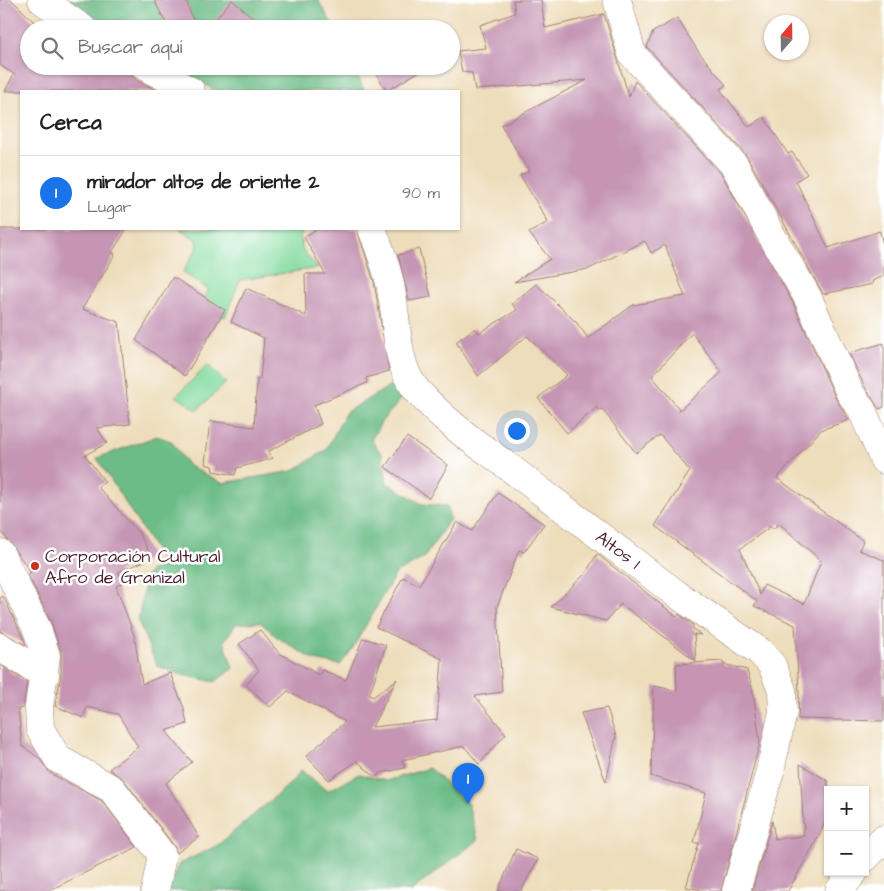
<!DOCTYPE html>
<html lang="es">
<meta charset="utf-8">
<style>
body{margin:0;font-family:"Architects Daughter",sans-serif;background:#f2f2f2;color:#222}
.controls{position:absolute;right:15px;bottom:15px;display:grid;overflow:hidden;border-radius:0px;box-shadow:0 1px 4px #0004}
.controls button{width:45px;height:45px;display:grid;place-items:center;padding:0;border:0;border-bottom:1px solid #e0e0e0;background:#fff;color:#222;font:25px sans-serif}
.compass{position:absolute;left:764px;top:15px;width:45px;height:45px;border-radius:50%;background:#fff;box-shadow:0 1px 4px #0004;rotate:20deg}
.you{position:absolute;left:516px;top:430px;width:18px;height:18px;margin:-12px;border:4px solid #fff;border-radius:50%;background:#1a73e8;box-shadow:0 0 0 8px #1a73e833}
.badge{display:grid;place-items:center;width:32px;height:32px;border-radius:50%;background:#1a73e8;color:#fff;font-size:16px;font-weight:700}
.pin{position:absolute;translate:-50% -41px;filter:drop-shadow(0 1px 2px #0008)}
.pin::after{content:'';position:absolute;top:26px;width:18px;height:15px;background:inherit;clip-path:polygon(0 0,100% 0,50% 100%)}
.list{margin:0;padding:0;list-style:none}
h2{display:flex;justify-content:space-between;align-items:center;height:65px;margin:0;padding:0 20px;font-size:21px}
h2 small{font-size:16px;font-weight:400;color:#767676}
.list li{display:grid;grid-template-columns:32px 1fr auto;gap:15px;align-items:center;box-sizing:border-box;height:75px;padding:0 20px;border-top:1px solid #e0e0e0}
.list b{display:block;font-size:19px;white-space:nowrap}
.list p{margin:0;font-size:16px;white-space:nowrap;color:#767676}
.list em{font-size:16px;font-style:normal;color:#767676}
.icon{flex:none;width:28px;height:28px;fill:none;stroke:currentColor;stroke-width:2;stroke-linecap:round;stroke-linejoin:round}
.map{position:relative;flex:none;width:884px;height:891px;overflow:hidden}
.search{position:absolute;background:#fff;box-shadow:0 1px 4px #0004;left:20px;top:20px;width:440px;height:55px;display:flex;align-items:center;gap:12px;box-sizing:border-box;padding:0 18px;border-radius:28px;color:#767676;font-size:19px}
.panel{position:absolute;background:#fff;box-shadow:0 1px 4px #0004;left:20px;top:90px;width:440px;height:140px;border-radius:0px}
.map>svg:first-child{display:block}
.green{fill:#85dca0;stroke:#687e66}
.forest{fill:#6cbc86;stroke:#5b6e58}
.building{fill:#c595b3;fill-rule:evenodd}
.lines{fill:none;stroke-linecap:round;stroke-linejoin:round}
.minor-casing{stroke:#9c7e73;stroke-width:29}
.minor{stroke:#fff;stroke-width:28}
.poi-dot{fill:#c8321e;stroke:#fff;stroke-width:2}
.labels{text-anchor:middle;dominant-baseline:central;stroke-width:5;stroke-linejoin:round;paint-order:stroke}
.street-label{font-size:18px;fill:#4a1f2b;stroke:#fff}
.poi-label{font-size:18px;fill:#4a1f2b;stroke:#fff;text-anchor:start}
</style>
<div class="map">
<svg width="884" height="891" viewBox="0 0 884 891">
<rect width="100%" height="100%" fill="#fff"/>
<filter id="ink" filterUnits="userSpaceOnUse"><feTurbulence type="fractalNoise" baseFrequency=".02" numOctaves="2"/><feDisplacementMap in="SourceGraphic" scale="10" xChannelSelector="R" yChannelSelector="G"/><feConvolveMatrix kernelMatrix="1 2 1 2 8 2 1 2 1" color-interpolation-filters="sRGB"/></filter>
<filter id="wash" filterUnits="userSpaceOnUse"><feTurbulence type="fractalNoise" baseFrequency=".0096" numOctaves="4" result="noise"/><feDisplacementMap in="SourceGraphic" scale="20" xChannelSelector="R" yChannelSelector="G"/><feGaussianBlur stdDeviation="1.12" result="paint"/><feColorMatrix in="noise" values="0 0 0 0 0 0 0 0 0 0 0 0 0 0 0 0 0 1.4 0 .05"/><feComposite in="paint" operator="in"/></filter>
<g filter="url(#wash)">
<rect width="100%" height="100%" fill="#edb"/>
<g class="green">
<polygon points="180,229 305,229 300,236 303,251 318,268 240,280 225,317 200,305 209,290 183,272 198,246 197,240"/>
<polygon points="208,365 226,383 197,410 176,396"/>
</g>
<g class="forest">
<polygon points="67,0 318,0 335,29 116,29"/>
<polygon points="175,66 354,66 364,91 215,91"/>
<polygon points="400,380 400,401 382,421 371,440 382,454 387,483 422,504 447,506 450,519 424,558 396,573 351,651 340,665 314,660 277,637 260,622 236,624 224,641 233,668 215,682 179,674 157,666 138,621 146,576 161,559 97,458 157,436 171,441 189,466 222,483 293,471 326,450 346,412"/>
<polygon points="429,768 468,804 478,840 411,891 166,891 179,864 218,845 291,783 301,770 327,791 359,774 386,781"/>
</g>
<g id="blocks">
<g class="building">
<polygon points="0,0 12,0 40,28 41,26 48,29 29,29 29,66 124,66 136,80 158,91 5,91 14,74 0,65"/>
<polygon points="154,0 186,0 196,29 169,29"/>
<polygon points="232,0 266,29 207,29"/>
<path d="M513 0H541L545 28 604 14 629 97 635 81 722 175 793 303 836 399 849 420 821 430 777 478 863 541 859 550 884 560V721L798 719 799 693 795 625 754 606 757 601 655 526 690 471 660 435 636 453 602 409 599 411 597 407 567 433 538 398 567 375 527 336 478 376 456 342 475 328 479 333 517 310 512 304 536 284 576 322 588 338 633 305 685 296 665 245 651 253 645 241 589 269 514 282 550 259 529 233 548 222 520 175 529 171 501 125 587 80 475 90 472 73 462 72 458 51 486 48 480 25 515 13ZM692 333 722 372 680 410 652 376ZM779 523 821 561 804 604 764 585 760 595 740 549 771 526 773 529Z"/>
<polygon points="677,18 698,51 726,85 720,89 749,127 764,117 788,154 792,152 807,174 796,181 828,248 880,231 884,251 884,276 872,281 873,284 823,294 747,156 647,47 653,32"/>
<polygon points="371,66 428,66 387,91"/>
<polygon points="0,229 127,229 112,252 115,255 82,309 119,322 130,424 97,428 107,443 85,455 105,482 98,487 139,533 152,558 118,572 124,582 116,586 134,635 142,684 170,673 184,708 187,724 166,731 192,762 166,783 199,837 177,853 174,846 124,780 109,769 138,747 118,714 87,707 83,718 55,706 61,676 61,651 51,622 28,575 31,572 0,530"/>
<polygon points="317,229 357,229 374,282 389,371 366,378 367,383 314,405 321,424 267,452 273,458 237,468 235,475 213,471 212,466 205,464 210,421 254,427 257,379 260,379 264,338 231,322 246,288 306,316 305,274 325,274 304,237"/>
<polygon points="419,249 431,297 409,301 398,255"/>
<polygon points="173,277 225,310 185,376 136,340"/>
<polygon points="884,343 884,407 879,409 864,385 849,353"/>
<polygon points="407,437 448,465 429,498 385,467"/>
<polygon points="498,493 544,524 524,552 519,550 497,607 502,692 475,696 506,734 479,764 464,746 402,760 405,768 381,773 375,777 357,761 329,780 306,756 345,722 288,691 270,707 246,685 259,670 239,644 260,630 279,653 319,675 322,670 346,680 363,638 386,645 369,695 373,697 397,679 372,727 437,720 442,659 376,627 403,577 419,585 457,522 472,531"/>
<polygon points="597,554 677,617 679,614 693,625 693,629 701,635 694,634 696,661 621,604 606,621 551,607 585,574"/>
<polygon points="3,596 22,635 26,645 0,631 0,598"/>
<polygon points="723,661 723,664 747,670 753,691 760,742 721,891 707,891 686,887 699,843 694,843 706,793 651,776 654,686 677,691 676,664"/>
<polygon points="0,665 27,682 23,708 18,709 22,746 39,758 50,773 102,801 137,847 48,891 0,891"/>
<polygon points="607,708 616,736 606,782 581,713"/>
<polygon points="800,764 828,781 828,816 820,834 788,891 752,891 772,821 775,839 804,836"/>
<polygon points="516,849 538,859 521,891 498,891"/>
</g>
</g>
</g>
<g filter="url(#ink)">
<use href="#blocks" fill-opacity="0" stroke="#9c7e73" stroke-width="1"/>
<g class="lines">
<defs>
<g id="minor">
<polyline points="42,0 83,29"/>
<polyline points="617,0 632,54 735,166 769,231 807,296 850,393 861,408 884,460"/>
<polyline points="144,66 191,91"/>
<path d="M372 229C380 250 389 273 392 295 397 322 396 352 408 377 418 398 469 440 489 452L675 593 759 651 772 665 782 690 783 712 770 771 736 891"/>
<polyline points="0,553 37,629 46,656 39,707 40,729 58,759 112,789 162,855 155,891"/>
<polyline points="0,647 45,675"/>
<polyline points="865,858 884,839"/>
<polyline points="839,891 854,872"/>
</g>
</defs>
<use href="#minor" class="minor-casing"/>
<use href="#minor" class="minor"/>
</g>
</g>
<circle class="poi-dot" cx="35" cy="566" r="5"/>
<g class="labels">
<g class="street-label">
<text transform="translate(618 550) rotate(37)">Altos 1</text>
</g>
<g class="poi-label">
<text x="45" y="556">Corporación Cultural<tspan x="45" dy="21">Afro de Granizal</tspan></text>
</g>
</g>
</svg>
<div class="controls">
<button>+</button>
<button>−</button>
</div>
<svg class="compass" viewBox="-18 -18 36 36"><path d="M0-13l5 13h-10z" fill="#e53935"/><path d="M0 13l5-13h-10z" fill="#767676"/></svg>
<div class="you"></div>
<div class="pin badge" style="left:468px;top:804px">1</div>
<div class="search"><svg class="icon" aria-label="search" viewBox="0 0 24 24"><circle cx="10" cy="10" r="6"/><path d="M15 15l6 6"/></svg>Buscar aquí</div>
<section class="panel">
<h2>Cerca<small></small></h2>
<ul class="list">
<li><span class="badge">1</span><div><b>mirador altos de oriente 2</b><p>Lugar</p></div><em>90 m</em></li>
</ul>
</section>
</div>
